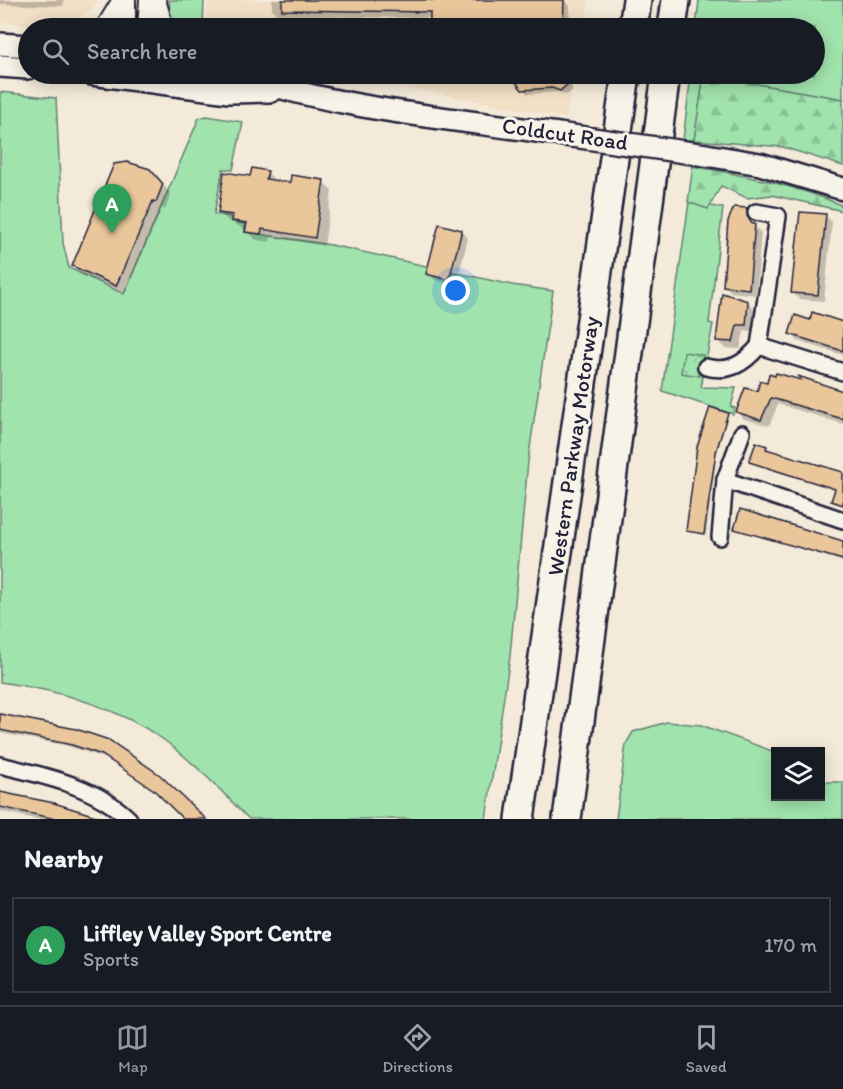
<!DOCTYPE html>
<style>
body{margin:0;font-family:Itim,sans-serif;background:#242831;color:#f1f3f6}
.controls{position:absolute;right:18px;bottom:18px;display:grid;overflow:hidden;border-radius:0px;box-shadow:0 3px 15px #0003}
.controls button{width:54px;height:54px;display:grid;place-items:center;padding:0;border:0;border-bottom:2px solid #363941;background:#171b24;color:#f1f3f6;font:30px sans-serif}
.you{position:absolute;left:456px;top:291px;width:21px;height:21px;margin:-15px;border:4px solid #fff;border-radius:50%;background:#1a73e8;box-shadow:0 0 0 9px #1a73e833}
.badge{display:grid;place-items:center;width:39px;height:39px;border-radius:50%;background:#9495a2;color:#fff;font-size:20px;font-weight:700}
.pin{position:absolute;translate:-50% -50px;filter:drop-shadow(0 2px 3px #0008)}
.pin::after{content:'';position:absolute;top:32px;width:21px;height:18px;background:inherit;clip-path:polygon(0 0,100% 0,50% 100%)}
.list{margin:0;padding:0;list-style:none}
h2{display:flex;justify-content:space-between;align-items:center;height:78px;margin:0;padding:0 24px;font-size:26px}
h2 small{font-size:20px;font-weight:400;color:#9ea1a6}
.list li{display:grid;grid-template-columns:39px 1fr auto;gap:18px;align-items:center;box-sizing:border-box;height:96px;margin:0 12px 12px;padding:0 12px;border:2px solid #363941;border-radius:0px}
.list b{display:block;font-size:22px;white-space:nowrap}
.list p{margin:0;font-size:20px;white-space:nowrap;color:#9ea1a6}
.list em{font-size:20px;font-style:normal;color:#9ea1a6}
.icon{flex:none;width:33px;height:33px;fill:none;stroke:currentColor;stroke-width:2;stroke-linecap:round;stroke-linejoin:round}
.map{position:relative;flex:none;width:843px;height:819px;overflow:hidden}
.search{position:absolute;background:#171b24;box-shadow:0 3px 15px #0003;left:18px;right:18px;top:18px;height:66px;display:flex;align-items:center;gap:15px;box-sizing:border-box;padding:0 21px;border-radius:33px;color:#9ea1a6;font-size:22px}
.sheet{height:186px;background:#171b24}
nav{display:flex;justify-content:space-around;align-items:center;box-sizing:border-box;height:84px;border-top:2px solid #363941;background:#171b24;font-size:16px;color:#9ea1a6}
nav a{display:grid;justify-items:center;gap:3px}
nav .on{color:#9495a2}
.map>svg:first-child{display:block}
.built{fill:#f1dfc6}
.grass{fill:#a1e3ad;stroke:#628274;stroke-width:1.5}
.forest{fill:url(#forest-firs);stroke:#628274;stroke-width:1.5}
.park{fill:url(#park-crowns);stroke:#628274;stroke-width:1.5}
.shadow{fill:#0003}
.building{fill:#eac69b;stroke:#22223b;stroke-width:1.5}
.lines{fill:none;stroke-linecap:round;stroke-linejoin:round}
.minor-casing{stroke:#22223b;stroke-width:20}
.tertiary-casing{stroke:#22223b;stroke-width:22}
.secondary-casing{stroke:#22223b;stroke-width:26}
.motorway-casing{stroke:#22223b;stroke-width:32}
.minor{stroke:#f7f3e8;stroke-width:15}
.tertiary{stroke:#f7f3e8;stroke-width:18}
.secondary{stroke:#f7f3e8;stroke-width:21}
.motorway{stroke:#f7f3e8;stroke-width:27}
.secondary-bridge-casing{stroke:#22223b;stroke-width:26;stroke-linecap:butt}
.secondary-bridge{stroke:#f7f3e8;stroke-width:21}
.labels{text-anchor:middle;dominant-baseline:central;stroke-width:6;stroke-linejoin:round;paint-order:stroke}
.street-label{font-size:22px;fill:#22223b;stroke:#f7f3e8}
</style>
<div class="map">
<svg width="843" height="819" viewBox="0 0 843 819">
<defs>
<pattern id="forest-firs" width="22" height="20" patternUnits="userSpaceOnUse" patternTransform="scale(1.5)"><rect width="22" height="20" fill="#a1e3ad"/><path d="M5 1l3.5 6h-7zM16 11l3.5 6h-7z" fill="#8ac296"/></pattern>
<pattern id="park-crowns" width="20" height="18" patternUnits="userSpaceOnUse" patternTransform="scale(1.5)"><rect width="20" height="18" fill="#a1e3ad"/><path d="M2 6a3 3 0 1 1 6 0M12 15a3 3 0 1 1 6 0" fill="none" stroke="#8ac296"/></pattern>
</defs>
<rect width="100%" height="100%" fill="#f4ead9"/>
<filter id="ink" filterUnits="userSpaceOnUse"><feTurbulence type="fractalNoise" baseFrequency=".0167" numOctaves="2"/><feDisplacementMap in="SourceGraphic" scale="12" xChannelSelector="R" yChannelSelector="G"/><feConvolveMatrix kernelMatrix="1 2 1 2 8 2 1 2 1" color-interpolation-filters="sRGB"/></filter>
<g filter="url(#ink)">
<g class="built">
<polygon points="0,0 98,0 94,8 61,28 0,22"/>
<polygon points="207,0 589,0 584,28 207,28"/>
<polygon points="337,74 575,74 566,118"/>
</g>
<g class="grass">
<polygon points="169,0 204,0 203,28 176,28 171,21"/>
<polygon points="699,0 843,0 843,99 704,75 694,140 683,140 691,74 814,74 814,28 696,28"/>
<path d="M0 92 56 98 63 243 69 268 124 294 199 118 207 116 243 122 233 170 223 169 214 214 231 217V221L245 224V232L331 245 512 285 553 291 528 461 510 656 486 819H249C222 792 195 763 164 740 117 707 57 690 0 682Z"/>
<polygon points="689,202 723,208 709,323 713,324 701,387 736,388 731,407 735,408 733,414 662,391"/>
<polygon points="667,722 701,725 775,752 776,796 820,796 821,782 843,782 843,819 616,819 626,744 633,732"/>
</g>
<g class="forest">
<polygon points="704,75 843,99 843,166 783,147 694,140"/>
<path d="M693 166C744 176 795 184 843 206V211L772 195 747 198 721 186 708 209 688 202Z"/>
</g>
<polygon class="park" points="684,352 703,355 700,376 681,373"/>
<g class="shadow">
<polygon points="0,0 64,0 63,6 0,4"/>
<polygon points="272,0 564,0 570,6 569,28 431,28 431,18 278,16 272,9"/>
<polygon points="522,74 560,74 571,82 572,91 566,95 559,92 528,94 517,81"/>
<polygon points="267,172 276,181 291,184 323,182 332,191 324,246 271,237 270,242 256,240 247,230 228,221 219,212 252,178"/>
<polygon points="154,174 171,194 165,210 162,208 125,293 82,275 73,266"/>
<polygon points="746,210 754,217 753,225 761,232 756,295 731,292 724,285"/>
<polygon points="826,216 832,222 824,301 799,299 792,292"/>
<polygon points="462,231 468,238 456,286 435,280 428,273"/>
<polygon points="748,302 755,310 753,332 744,331 740,349 725,348 718,341"/>
<polygon points="811,322 843,324 843,355 798,341 791,333"/>
<polygon points="843,392 843,424 778,404 769,426 744,419 737,412 758,393"/>
<polygon points="727,414 717,454 706,535 689,532 687,530"/>
<polygon points="766,447 767,450 842,474 843,470 843,505 833,501 836,490 753,463"/>
<polygon points="779,541 843,543 843,562"/>
<polygon points="0,716 76,730 204,819 185,819 160,794 108,759 64,745 0,733"/>
<polygon points="0,794 89,819 35,819 0,811"/>
</g>
<g class="building">
<polygon points="282,0 564,0 563,28 430,28 430,12 282,10"/>
<polygon points="519,74 564,74 569,83 560,91 552,88 522,90 515,81"/>
<polygon points="127,162 150,169 163,184 156,202 153,201 116,286 72,266 114,164"/>
<polygon points="252,168 268,171 266,179 290,183 291,175 324,180 315,238 262,229 261,234 245,232 247,223 232,221 233,215 218,213 224,172 250,176"/>
<polygon points="734,207 747,208 747,216 752,224 755,224 749,289 723,286 728,221"/>
<polygon points="800,212 826,214 818,295 791,293"/>
<polygon points="439,224 462,230 449,280 426,274"/>
<polygon points="722,293 748,301 746,325 737,325 733,342 716,341"/>
<polygon points="812,312 843,322 843,351 789,334 795,315 810,320"/>
<polygon points="776,373 801,380 798,376 843,391 843,419 771,398 761,420 736,412 745,388 757,391 760,381 767,383 769,374 775,376"/>
<polygon points="710,407 728,413 716,452 704,534 686,531 697,447"/>
<polygon points="756,442 767,446 766,449 843,472 843,505 831,501 835,489 749,462"/>
<polygon points="740,509 843,541 843,560 734,529"/>
<polygon points="0,714 76,729 109,740 160,775 206,819 183,819 154,790 102,755 72,745 0,730"/>
<polygon points="0,792 54,803 99,817 98,819 56,819 0,807"/>
</g>
<g class="lines">
<defs>
<g id="minor">
<polyline points="756,212 778,216 759,346"/>
<path d="M706 367C729 373 744 364 759 346L843 372"/>
<polyline points="742,433 725,480 843,520"/>
<polyline points="720,537 725,480"/>
<path d="M0 765C45 776 95 786 129 819"/>
</g>
<g id="tertiary">
<polyline points="126,0 126,28"/>
<polyline points="156,0 164,28"/>
<polyline points="105,28 122,0"/>
<polyline points="147,28 149,0"/>
</g>
<g id="secondary">
<polyline points="0,44 28,46"/>
<polyline points="0,66 28,68"/>
<polyline points="92,74 229,92 271,91"/>
<path d="M236 74C343 111 460 119 572 136"/>
<polyline points="706,155 760,164 843,189"/>
</g>
<g id="motorway">
<polyline points="633,28 637,0"/>
<polyline points="672,28 676,0"/>
<polyline points="520,819 626,74"/>
<polyline points="567,819 666,74"/>
</g>
</defs>
<use href="#minor" class="minor-casing"/>
<use href="#tertiary" class="tertiary-casing"/>
<use href="#secondary" class="secondary-casing"/>
<use href="#motorway" class="motorway-casing"/>
<use href="#minor" class="minor"/>
<use href="#tertiary" class="tertiary"/>
<use href="#secondary" class="secondary"/>
<use href="#motorway" class="motorway"/>
<defs>
<polyline id="secondary-bridge" points="572,136 706,155"/>
</defs>
<use href="#secondary-bridge" class="secondary-bridge-casing"/>
<use href="#secondary-bridge" class="secondary-bridge"/>
</g>
</g>
<g class="labels">
<g class="street-label">
<text transform="translate(565 134) rotate(8)">Coldcut Road</text>
<text transform="translate(573 446) rotate(-82)">Western Parkway Motorway</text>
</g>
</g>
</svg>
<div class="controls">
<button><svg class="icon" aria-label="layers" viewBox="0 0 24 24"><path d="M12 4l9 5-9 5-9-5zM3 14l9 5 9-5"/></svg></button>
</div>
<div class="you"></div>
<div class="pin badge" style="left:112px;top:234px;background:#2e9e5b">A</div>
<div class="search"><svg class="icon" aria-label="search" viewBox="0 0 24 24"><circle cx="10" cy="10" r="6"/><path d="M15 15l6 6"/></svg>Search here</div>
</div>
<section class="sheet">
<h2>Nearby<small></small></h2>
<ul class="list">
<li><span class="badge" style="background:#2e9e5b">A</span><div><b>Liffley Valley Sport Centre</b><p>Sports</p></div><em>170 m</em></li>
</ul>
</section>
<nav>
<a class="on"><svg class="icon" aria-label="map" viewBox="0 0 24 24"><path d="M3 6l6-2 6 2 6-2v14l-6 2-6-2-6 2zM9 4v14M15 6v14"/></svg>Map</a>
<a><svg class="icon" aria-label="directions" viewBox="0 0 24 24"><path d="M12 3l9 9-9 9-9-9zM9 14v-3h6M13 9l2 2-2 2"/></svg>Directions</a>
<a><svg class="icon" aria-label="saved" viewBox="0 0 24 24"><path d="M7 4h10v16l-5-4-5 4z"/></svg>Saved</a>
</nav>
